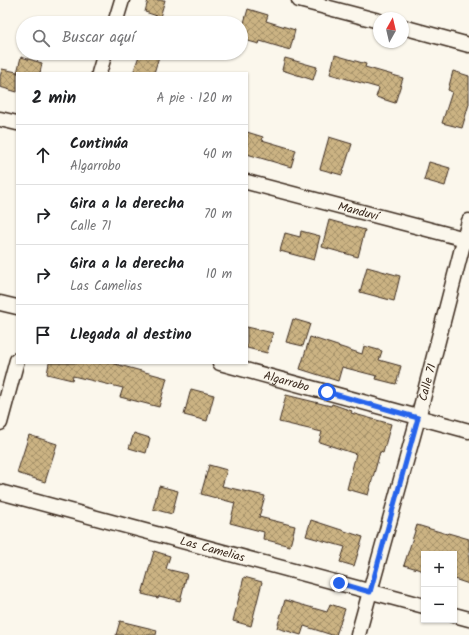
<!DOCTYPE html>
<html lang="es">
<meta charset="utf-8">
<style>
body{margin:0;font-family:Kalam,sans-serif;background:#f2f2f2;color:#202124}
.controls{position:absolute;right:12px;bottom:12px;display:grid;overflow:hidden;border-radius:0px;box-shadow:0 1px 3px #0004}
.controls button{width:36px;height:36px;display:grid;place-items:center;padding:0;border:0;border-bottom:1px solid #e0e0e0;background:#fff;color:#202124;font:20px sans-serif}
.compass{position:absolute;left:373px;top:12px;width:36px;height:36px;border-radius:50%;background:#fff;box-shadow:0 1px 3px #0004;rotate:8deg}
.stop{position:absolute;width:12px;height:12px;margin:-9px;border:3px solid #2563eb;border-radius:50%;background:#fff}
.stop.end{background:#2563eb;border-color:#fff;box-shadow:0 1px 4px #0008}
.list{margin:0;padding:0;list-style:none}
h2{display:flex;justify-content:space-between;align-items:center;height:52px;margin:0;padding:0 16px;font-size:17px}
h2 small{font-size:13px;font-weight:400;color:#757577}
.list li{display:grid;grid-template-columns:26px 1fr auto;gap:12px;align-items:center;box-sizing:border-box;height:60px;padding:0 16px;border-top:1px solid #e0e0e0}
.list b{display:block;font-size:15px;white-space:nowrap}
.list p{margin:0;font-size:13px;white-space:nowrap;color:#757577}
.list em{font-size:13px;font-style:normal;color:#757577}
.icon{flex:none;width:22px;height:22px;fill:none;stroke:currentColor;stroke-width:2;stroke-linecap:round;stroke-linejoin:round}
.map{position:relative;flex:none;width:469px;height:635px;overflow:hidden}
.search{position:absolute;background:#fff;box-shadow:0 1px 3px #0004;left:16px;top:16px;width:232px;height:44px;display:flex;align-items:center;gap:10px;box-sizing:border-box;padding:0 14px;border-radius:22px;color:#757577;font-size:15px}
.panel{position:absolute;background:#fff;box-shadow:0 1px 3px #0004;left:16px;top:72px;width:232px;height:292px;border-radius:0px}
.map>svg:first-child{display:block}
.building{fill:url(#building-cross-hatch);stroke:#3b2a1e}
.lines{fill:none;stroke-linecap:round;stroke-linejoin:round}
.street-casing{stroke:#3b2a1e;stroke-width:17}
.street{stroke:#fbf7ec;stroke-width:14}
.route{stroke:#2563eb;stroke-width:5}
.labels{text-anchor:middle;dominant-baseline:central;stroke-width:3;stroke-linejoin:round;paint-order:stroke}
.street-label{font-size:12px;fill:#3b2a1e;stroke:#fbf7ec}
</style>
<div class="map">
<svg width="469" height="635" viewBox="0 0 469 635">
<defs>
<pattern id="building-cross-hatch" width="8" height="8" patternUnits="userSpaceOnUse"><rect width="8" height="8" fill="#cbb383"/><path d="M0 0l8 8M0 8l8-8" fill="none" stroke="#a6926b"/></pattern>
</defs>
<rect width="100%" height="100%" fill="#fbf7ec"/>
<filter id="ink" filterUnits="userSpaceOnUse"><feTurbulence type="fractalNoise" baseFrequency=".025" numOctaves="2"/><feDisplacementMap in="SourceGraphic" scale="8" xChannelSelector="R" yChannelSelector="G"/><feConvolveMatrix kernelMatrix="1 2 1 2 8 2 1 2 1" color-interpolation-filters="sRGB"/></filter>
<g filter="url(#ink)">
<g class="building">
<polygon points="148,0 165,0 160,17 145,12"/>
<polygon points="248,9 268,15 266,21 295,30 290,50 260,41 259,44 241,39 241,33"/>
<polygon points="140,53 160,53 154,73 133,73"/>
<polygon points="335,55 366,64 365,67 403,78 395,103 376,97 379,88 330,74"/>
<polygon points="21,57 42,63 40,73 17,73"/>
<polygon points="285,58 317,67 313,80 282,70"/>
<polygon points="2,69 17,72 17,92 0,87 0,77"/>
<polygon points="453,71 469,76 469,104 462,128 442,123 452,92 448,90"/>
<polygon points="247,132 263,137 262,140 296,150 291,167 247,154"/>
<polygon points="329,137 352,144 342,175 320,169"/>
<polygon points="429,162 450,168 445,186 424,180"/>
<polygon points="329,220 365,230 358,257 322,247"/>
<polygon points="301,231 320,236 314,260 280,251 285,233 300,237"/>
<polygon points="367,267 400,276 394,301 360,292"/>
<polygon points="293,319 310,324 303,346 286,342"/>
<polygon points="247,327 273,333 267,353 247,348"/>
<polygon points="310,337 362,354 364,346 382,351 379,360 401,366 396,384 376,379 377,376 342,367 338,381 300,369"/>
<polygon points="49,363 112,363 167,378 159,407 120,397 123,388 73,376 72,380 47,374"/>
<polygon points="191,389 214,395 207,421 184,415"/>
<polygon points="286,395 331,406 332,404 352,411 351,413 391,424 383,453 380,452 368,495 347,489 356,454 319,442 322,432 279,422"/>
<polygon points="134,433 150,438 146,453 129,448"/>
<polygon points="29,435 57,444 45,482 17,473"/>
<polygon points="209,465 227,470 222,486 265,496 259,517 295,526 290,546 263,539 264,532 230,523 235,503 201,494"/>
<polygon points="159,486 178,491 172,514 153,509"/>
<polygon points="311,520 363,537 354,566 340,562 345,547 306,536"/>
<polygon points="417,525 447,534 448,533 469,539 469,584 454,579 454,554 424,554 424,571 404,565"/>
<polygon points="154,551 170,556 166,569 187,574 180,601 159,596 158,598 142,594"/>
<polygon points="244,577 262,582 251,626 233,621"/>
<polygon points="285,600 327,612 330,604 345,609 336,635 332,635 304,626 301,635 277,628"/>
<polygon points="120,621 157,630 156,635 116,635"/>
</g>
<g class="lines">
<defs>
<g id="street">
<polyline points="299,0 379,21"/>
<polyline points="115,23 122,0"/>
<polyline points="403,27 469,45"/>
<polyline points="99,73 105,53"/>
<polyline points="0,119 17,123"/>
<path id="s1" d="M247 182 469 240"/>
<polyline points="0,303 17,307"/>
<path id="s2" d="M220 363 469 431"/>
<polyline points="0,423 17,360"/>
<path id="s3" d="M0 492 424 606"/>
<polyline points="454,615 469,619"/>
<path id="s4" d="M358 635 418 418 469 221"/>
</g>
</defs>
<use href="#street" class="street-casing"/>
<use href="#street" class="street"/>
</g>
</g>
<g class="lines" filter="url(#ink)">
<polyline class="route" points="327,392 418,418 370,592 339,583"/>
</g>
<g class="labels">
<g class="street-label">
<text stroke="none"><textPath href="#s1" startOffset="115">Manduví</textPath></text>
<text stroke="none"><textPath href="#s2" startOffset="69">Algarrobo</textPath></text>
<text stroke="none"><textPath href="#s4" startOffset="262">Calle 71</textPath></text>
<text stroke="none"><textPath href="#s3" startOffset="220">Las Camelias</textPath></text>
</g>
</g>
</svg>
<div class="controls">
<button>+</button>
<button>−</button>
</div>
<svg class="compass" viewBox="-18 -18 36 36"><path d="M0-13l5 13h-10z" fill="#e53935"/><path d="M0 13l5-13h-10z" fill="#757577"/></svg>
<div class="stop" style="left:327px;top:392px"></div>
<div class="stop end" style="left:339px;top:583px"></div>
<div class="search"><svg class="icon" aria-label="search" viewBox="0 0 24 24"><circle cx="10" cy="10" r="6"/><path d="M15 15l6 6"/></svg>Buscar aquí</div>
<section class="panel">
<h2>2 min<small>A pie · 120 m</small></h2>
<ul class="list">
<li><svg class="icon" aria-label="ahead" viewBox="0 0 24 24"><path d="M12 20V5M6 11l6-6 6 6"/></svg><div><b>Continúa</b><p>Algarrobo</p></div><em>40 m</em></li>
<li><svg class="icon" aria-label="right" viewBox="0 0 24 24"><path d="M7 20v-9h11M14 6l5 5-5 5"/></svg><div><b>Gira a la derecha</b><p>Calle 71</p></div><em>70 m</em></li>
<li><svg class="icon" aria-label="right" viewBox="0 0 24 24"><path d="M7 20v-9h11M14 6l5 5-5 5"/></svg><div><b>Gira a la derecha</b><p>Las Camelias</p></div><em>10 m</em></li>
<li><svg class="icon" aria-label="arrive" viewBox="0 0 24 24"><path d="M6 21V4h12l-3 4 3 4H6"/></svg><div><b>Llegada al destino</b></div></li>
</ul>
</section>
</div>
